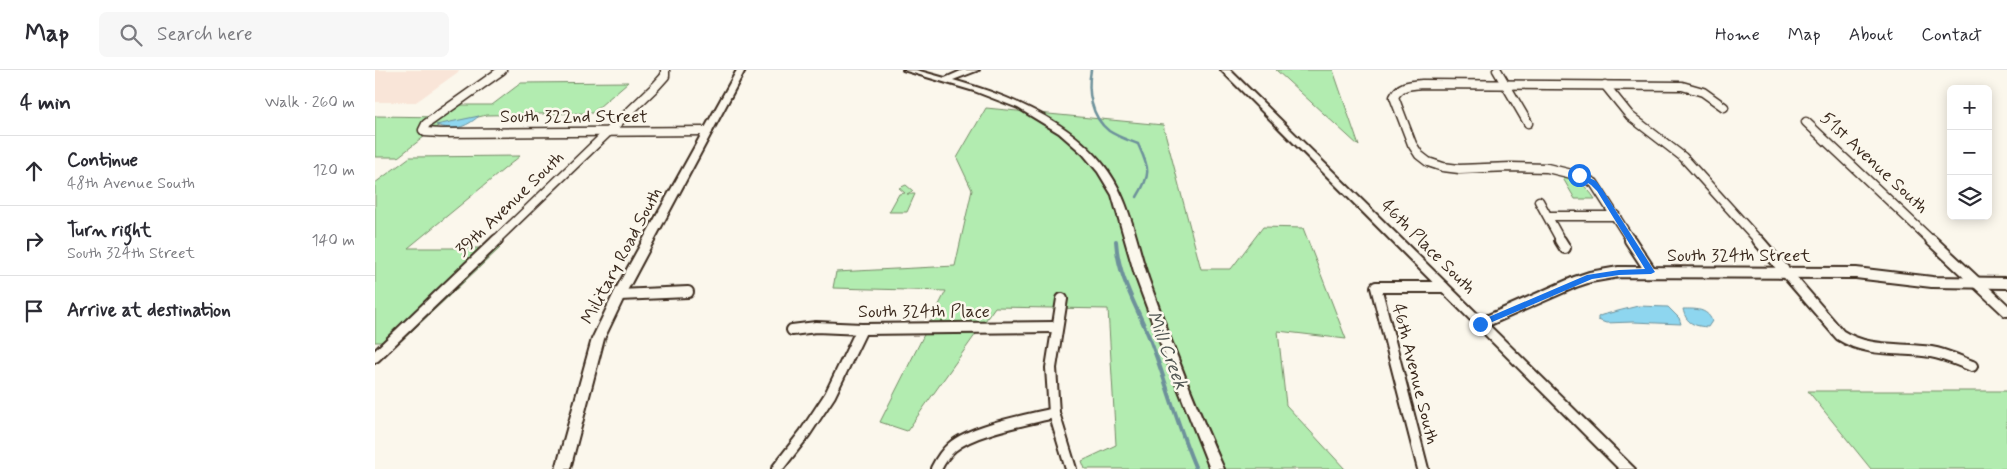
<!DOCTYPE html>
<meta charset="utf-8">
<style>
body{margin:0;font-family:Mynerve,sans-serif;background:#f7f7f7;color:#2b2b33}
.controls{position:absolute;right:15px;top:15px;display:grid;overflow:hidden;border-radius:8px;box-shadow:0 2px 12px #0003}
.controls button{width:45px;height:45px;display:grid;place-items:center;padding:0;border:0;border-bottom:1px solid #e1e1e2;background:#fff;color:#2b2b33;font:25px sans-serif}
.stop{position:absolute;width:15px;height:15px;margin:-11px;border:4px solid #1a73e8;border-radius:50%;background:#fff}
.stop.end{background:#1a73e8;border-color:#fff;box-shadow:0 1px 5px #0008}
.list{margin:0;padding:0;list-style:none}
h2{display:flex;justify-content:space-between;align-items:center;height:65px;margin:0;padding:0 20px;font-size:21px}
h2 small{font-size:16px;font-weight:400;color:#7c7c81}
.list li{display:grid;grid-template-columns:32px 1fr auto;gap:15px;align-items:center;box-sizing:border-box;height:70px;padding:0 20px;border-top:1px solid #e1e1e2}
.list b{display:block;font-size:19px;white-space:nowrap}
.list p{margin:0;font-size:16px;white-space:nowrap;color:#7c7c81}
.list em{font-size:16px;font-style:normal;color:#7c7c81}
.icon{flex:none;width:28px;height:28px;fill:none;stroke:currentColor;stroke-width:2;stroke-linecap:round;stroke-linejoin:round}
.map{position:relative;flex:none;width:1632px;height:399px;overflow:hidden}
header{display:flex;align-items:center;gap:30px;box-sizing:border-box;height:70px;padding:0 25px;background:#fff;border-bottom:1px solid #e1e1e2}
header strong{font-size:24px}
nav{display:flex;gap:28px;margin-inline-start:auto;font-size:18px}
.search{width:350px;height:45px;background:#f7f7f7;display:flex;align-items:center;gap:12px;box-sizing:border-box;padding:0 18px;border-radius:8px;color:#7c7c81;font-size:19px}
main{display:flex}
aside{flex:1;background:#fff}
.map>svg:first-child{display:block}
.built{fill:#f9e5d8}
.green{fill:#b2ecb0;stroke:#768b67}
.water{fill:#8ed6ef;stroke:#6d919b}
.lines{fill:none;stroke-linecap:round;stroke-linejoin:round}
.stream-far1{stroke:#6d919b;stroke-width:2.5}
.stream{stroke:#6d919b;stroke-width:4}
.street-far1-casing{stroke:#3b2a1e;stroke-width:11}
.street-casing{stroke:#3b2a1e;stroke-width:14}
.secondary-casing{stroke:#3b2a1e;stroke-width:4}
.street-far1{stroke:#fbf7ec;stroke-width:8}
.street{stroke:#fbf7ec;stroke-width:10}
.secondary{fill:#fbf7ec;fill-rule:evenodd}
.route{fill:#1a73e8}
.labels{text-anchor:middle;dominant-baseline:central;stroke-width:5;stroke-linejoin:round;paint-order:stroke}
.street-label{font-size:18px;fill:#3b2a1e;stroke:#fbf7ec}
.water-label{font-size:19px;font-style:italic;fill:#505552;stroke:#fbf7ec}
</style>
<header>
<strong>Map</strong>
<div class="search"><svg class="icon" aria-label="search" viewBox="0 0 24 24"><circle cx="10" cy="10" r="6"/><path d="M15 15l6 6"/></svg>Search here</div>
<nav><a>Home</a><a>Map</a><a>About</a><a>Contact</a></nav>
</header>
<main>
<aside>
<h2>4 min<small>Walk · 260 m</small></h2>
<ul class="list">
<li><svg class="icon" aria-label="ahead" viewBox="0 0 24 24"><path d="M12 20V5M6 11l6-6 6 6"/></svg><div><b>Continue</b><p>48th Avenue South</p></div><em>120 m</em></li>
<li><svg class="icon" aria-label="right" viewBox="0 0 24 24"><path d="M7 20v-9h11M14 6l5 5-5 5"/></svg><div><b>Turn right</b><p>South 324th Street</p></div><em>140 m</em></li>
<li><svg class="icon" aria-label="arrive" viewBox="0 0 24 24"><path d="M6 21V4h12l-3 4 3 4H6"/></svg><div><b>Arrive at destination</b></div></li>
</ul>
</aside>
<div class="map">
<svg width="1632" height="399" viewBox="0 0 1632 399">
<rect width="100%" height="100%" fill="#fbf7ec"/>
<filter id="ink" filterUnits="userSpaceOnUse"><feTurbulence type="fractalNoise" baseFrequency=".02" numOctaves="2"/><feDisplacementMap in="SourceGraphic" scale="10" xChannelSelector="R" yChannelSelector="G"/><feConvolveMatrix kernelMatrix="1 2 1 2 8 2 1 2 1" color-interpolation-filters="sRGB"/></filter>
<g filter="url(#ink)">
<polygon class="built" points="0,0 86,0 41,32 0,32"/>
<g class="green">
<polygon points="901,0 958,0 984,76"/>
<polygon points="253,12 217,43 112,45 63,56 23,87 0,87 0,46 69,47 86,35 117,35 146,13"/>
<polygon points="611,38 788,55 826,199 856,199 888,157 928,158 971,269 903,261 911,335 970,399 710,399 707,391 741,375 733,239 620,237 532,361 505,352 571,221 458,218 461,202 580,196 597,120 582,88"/>
<polygon points="145,86 33,178 125,178 25,272 0,272 0,113 35,87"/>
<path d="M1186 105C1202 109 1211 115 1220 129H1200Z"/>
<polygon points="531,115 538,121 532,124 540,124 532,142 514,142 524,124 530,123 524,118"/>
<polygon points="1433,321 1632,321 1632,399 1496,399"/>
</g>
<g class="water">
<path d="M104 46C90 58 79 61 61 55Z"/>
<polygon points="1263,236 1293,237 1304,248 1306,254 1258,252 1231,253 1223,250 1223,247 1227,245"/>
<path d="M1308 239C1320 239 1332 238 1337 251L1333 257C1320 256 1311 254 1308 239Z"/>
</g>
<g class="lines">
<path class="stream-far1" d="M716 0C712 21 716 47 734 61 743 67 753 70 763 74 774 99 777 103 762 127"/>
<path class="stream" d="M741 171C743 208 763 238 776 272 792 314 803 358 821 399"/>
<defs>
<g id="street-far1">
<polyline points="127,0 51,54 48,60 50,62 65,63 333,61"/>
<polyline points="1122,0 1153,53"/>
<polyline points="1230,15 1255,46 1308,87 1384,171"/>
<polyline points="1431,52 1557,171"/>
<polyline points="1164,131 1186,171"/>
<polyline points="1173,146 1241,146"/>
<polyline points="120,171 281,16 290,6 290,0"/>
<path d="M1256 171 1219 113 1205 106 1172 98 1136 97 1084 99 1068 97 1053 92 1044 85 1037 74 1019 27C1025 15 1035 15 1047 14L1307 16 1328 22 1349 37"/>
</g>
<g id="street">
<polyline points="1185,170 1190,178"/>
<polyline points="1255,170 1276,202"/>
<path d="M1383 170 1465 265C1493 283 1524 277 1556 282 1570 284 1584 291 1597 296"/>
<polyline points="1556,170 1632,241"/>
<polyline points="244,225 313,222"/>
<polyline points="687,229 676,298 679,343 696,399"/>
<polyline points="1105,254 1200,212 1215,207 1244,202 1481,203 1557,212 1632,213"/>
<polyline points="417,260 441,257 487,259 681,257"/>
<polyline points="0,287 122,170"/>
<polyline points="402,399 430,363 455,325 487,259"/>
<path d="M561 399C565 391 570 383 577 377 598 359 651 350 679 343"/>
<polyline points="1048,399 1001,217 1068,217"/>
</g>
<g id="secondary">
<polygon points="362,0 370,0 253,219 229,269 195,399 181,399 217,269 241,219"/>
<path d="M528 0H541L570 8 588 0H604L578 10C643 28 719 60 747 126 760 155 765 187 776 216 798 278 822 339 849 399H835L781 262 760 205 737 125 723 102 708 84 684 63 643 38 599 21Z"/>
<polygon points="846,0 855,0 1260,399 1244,399"/>
</g>
</defs>
<use href="#street-far1" class="street-far1-casing"/>
<use href="#street" class="street-casing"/>
<use href="#secondary" class="secondary-casing"/>
<use href="#street-far1" class="street-far1"/>
<use href="#street" class="street"/>
<use href="#secondary" class="secondary"/>
</g>
</g>
<polygon class="route" points="1204,103 1221,111 1227,119 1280,202 1276,204 1244,205 1217,209 1108,256 1102,256 1102,252 1212,205 1244,200 1270,199 1222,121 1216,115 1201,105"/>
<g class="labels">
<g class="street-label">
<text x="199" y="47">South 322nd Street</text>
<text transform="translate(1499 93) rotate(43)">51st Avenue South</text>
<text transform="translate(135 134) rotate(-44)">39th Avenue South</text>
<text transform="translate(1053 177) rotate(45)">46th Place South</text>
<text transform="translate(247 186) rotate(-62)">Military Road South</text>
<text x="1364" y="186">South 324th Street</text>
<text x="549" y="242">South 324th Place</text>
<text transform="translate(1040 304) rotate(76)">46th Avenue South</text>
</g>
<g class="water-label">
<text transform="translate(792 280) rotate(69)">Mill Creek</text>
</g>
</g>
</svg>
<div class="controls">
<button>+</button>
<button>−</button>
<button><svg class="icon" aria-label="layers" viewBox="0 0 24 24"><path d="M12 4l9 5-9 5-9-5zM3 14l9 5 9-5"/></svg></button>
</div>
<div class="stop" style="left:1204px;top:105px"></div>
<div class="stop end" style="left:1105px;top:254px"></div>
</div>
</main>
